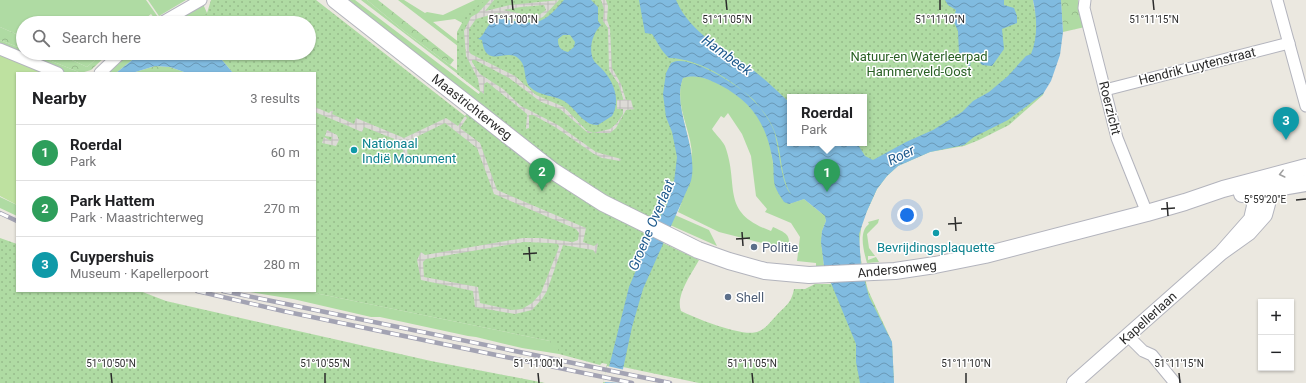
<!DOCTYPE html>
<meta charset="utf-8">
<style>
body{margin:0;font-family:Roboto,sans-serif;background:#f2f2f2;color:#202124}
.controls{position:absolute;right:12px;bottom:12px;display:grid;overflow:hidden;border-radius:0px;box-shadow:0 1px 3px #0004}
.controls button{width:36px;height:36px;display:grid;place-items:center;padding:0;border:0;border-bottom:1px solid #e0e0e0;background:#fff;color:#202124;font:20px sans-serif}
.you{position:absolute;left:907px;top:215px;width:14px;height:14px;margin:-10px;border:3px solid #fff;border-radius:50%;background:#1a73e8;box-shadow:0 0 0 6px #1a73e833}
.badge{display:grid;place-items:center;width:26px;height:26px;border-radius:50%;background:#1a73e8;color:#fff;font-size:13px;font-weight:700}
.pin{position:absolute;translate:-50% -33px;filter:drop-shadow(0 1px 2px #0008)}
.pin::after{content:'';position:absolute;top:21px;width:14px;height:12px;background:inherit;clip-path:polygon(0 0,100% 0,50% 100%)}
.popup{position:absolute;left:787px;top:94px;width:80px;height:52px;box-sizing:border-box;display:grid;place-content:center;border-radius:0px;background:#fff;filter:drop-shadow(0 1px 3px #0005);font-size:13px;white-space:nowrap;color:#757577}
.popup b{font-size:15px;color:#202124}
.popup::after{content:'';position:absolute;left:50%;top:100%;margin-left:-8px;border:8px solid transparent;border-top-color:#fff}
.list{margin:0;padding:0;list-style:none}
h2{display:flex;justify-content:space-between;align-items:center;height:52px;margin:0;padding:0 16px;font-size:17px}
h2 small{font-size:13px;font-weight:400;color:#757577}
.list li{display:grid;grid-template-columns:26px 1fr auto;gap:12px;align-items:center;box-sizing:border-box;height:56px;padding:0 16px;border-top:1px solid #e0e0e0}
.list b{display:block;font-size:15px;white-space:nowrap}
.list p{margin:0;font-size:13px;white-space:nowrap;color:#757577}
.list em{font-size:13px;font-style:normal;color:#757577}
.icon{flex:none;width:22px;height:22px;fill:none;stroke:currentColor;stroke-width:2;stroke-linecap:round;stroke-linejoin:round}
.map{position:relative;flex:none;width:1306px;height:383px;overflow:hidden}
.search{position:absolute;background:#fff;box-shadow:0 1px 3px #0004;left:16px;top:16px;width:300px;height:44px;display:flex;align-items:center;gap:10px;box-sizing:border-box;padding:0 14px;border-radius:22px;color:#757577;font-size:15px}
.panel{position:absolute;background:#fff;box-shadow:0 1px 3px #0004;left:16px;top:72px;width:300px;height:220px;border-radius:0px}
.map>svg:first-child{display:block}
.grass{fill:#afdba3}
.forest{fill:url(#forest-crowns)}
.park{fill:url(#park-dots);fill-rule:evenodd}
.pitch{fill:#bee1a0}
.plaza{fill:url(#plaza-grid);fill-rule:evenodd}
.water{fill:url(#water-waves);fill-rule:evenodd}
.pier{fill:#ebe8e0}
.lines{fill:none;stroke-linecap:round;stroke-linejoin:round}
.minor-casing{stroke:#b3b4bd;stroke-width:13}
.tertiary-casing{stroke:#b3b4bd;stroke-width:16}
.secondary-casing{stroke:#b3b4bd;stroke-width:18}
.minor{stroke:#fff;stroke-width:11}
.tertiary{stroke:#fff;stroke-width:14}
.secondary{stroke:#fff;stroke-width:16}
.rail-casing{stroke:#a3a3b3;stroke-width:4.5}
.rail{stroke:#fff;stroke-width:3;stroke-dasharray:9;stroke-linecap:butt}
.oneway{stroke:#a0a0a0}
.ticks{fill:none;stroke:#2b2b2b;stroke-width:1.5}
.culture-dot{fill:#0f9aa8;stroke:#fff;stroke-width:1.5}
.service-dot{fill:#5c6f8a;stroke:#fff;stroke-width:1.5}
.labels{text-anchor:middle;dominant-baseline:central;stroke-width:3;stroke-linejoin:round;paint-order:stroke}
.park-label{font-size:13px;fill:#296024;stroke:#fff}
.street-label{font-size:13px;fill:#2b2b2b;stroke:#fff}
.culture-label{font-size:13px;fill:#0d838f;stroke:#fff;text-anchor:start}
.service-label{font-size:13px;fill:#4e5e75;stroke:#fff;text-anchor:start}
.water-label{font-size:14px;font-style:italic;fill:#1e5a8d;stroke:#fff}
.ticks-label{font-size:10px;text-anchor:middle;fill:#2b2b2b;stroke:#fff;stroke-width:3;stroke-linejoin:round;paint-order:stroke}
</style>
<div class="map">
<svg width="1306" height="383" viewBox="0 0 1306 383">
<defs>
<pattern id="forest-crowns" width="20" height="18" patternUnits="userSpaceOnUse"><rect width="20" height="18" fill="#afdba3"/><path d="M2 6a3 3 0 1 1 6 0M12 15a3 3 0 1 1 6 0" fill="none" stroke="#97bc8c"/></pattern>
<pattern id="park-dots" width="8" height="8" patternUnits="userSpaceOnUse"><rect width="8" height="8" fill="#afdba3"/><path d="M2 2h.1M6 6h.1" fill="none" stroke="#97bc8c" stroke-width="1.8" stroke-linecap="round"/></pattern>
<pattern id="plaza-grid" width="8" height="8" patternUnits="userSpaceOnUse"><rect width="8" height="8" fill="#dcdad6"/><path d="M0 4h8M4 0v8" fill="none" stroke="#bdbbb8"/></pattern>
<pattern id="water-waves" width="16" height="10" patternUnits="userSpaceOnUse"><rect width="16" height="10" fill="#80bbe0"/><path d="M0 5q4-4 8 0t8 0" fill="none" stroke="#6998b6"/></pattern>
</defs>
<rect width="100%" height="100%" fill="#ebe8e0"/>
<g class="grass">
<polygon points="0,0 146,0 158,17 155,19 151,14 140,23 23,23 23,37 0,27"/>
<polygon points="148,0 186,0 159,16"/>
<polygon points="345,0 355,0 480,95 476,103"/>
<polygon points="361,0 367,0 404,31 458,71 480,91"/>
<polygon points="398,0 404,0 425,13 427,12 443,15 475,0 490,0 464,24 455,19 433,22 460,43 463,50"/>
<polygon points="203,4 207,13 200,23 195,19 186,23 168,23"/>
<polygon points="0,40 23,49 23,53 32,53 81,73 65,73 0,46"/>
<polygon points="57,53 103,53 87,67"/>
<polygon points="125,53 141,53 116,73 103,73"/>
<path d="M692 76C722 78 754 104 766 131 771 141 771 153 773 164 777 178 784 191 789 204L804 199 825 216 826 221 822 231 821 242 824 266H816V263L797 261 800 237 791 223 765 212 767 209 756 196 751 156 742 134 728 113 724 118 721 116 712 129C716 135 722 140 725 146 740 186 719 212 771 231L773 227C788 234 790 234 789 250L719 232 678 212C685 193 693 178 692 156 692 131 673 104 683 78Z"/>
<polygon points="0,197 17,205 17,216 0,208"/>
<polygon points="675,215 709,230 717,246 670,225"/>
<path d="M879 219 878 223 867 234 869 248 875 256H868V260L876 257 879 262 867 263C864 252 858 232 869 224L868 222Z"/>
<polygon points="244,291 305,291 550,341 552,344 557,344 564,338 559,354 522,348 476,337 468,336 380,317 371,317 293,299"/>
</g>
<g class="forest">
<polygon points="367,0 378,0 454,60 450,65 404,31"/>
<polygon points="1061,0 1078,0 1085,27 1063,32"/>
<polygon points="0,27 23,37 23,49 0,40"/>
<polygon points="32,53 57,53 87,67 103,53 109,53 91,70 81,73"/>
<polygon points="155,66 170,67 187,73 132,73"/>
</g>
<g class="park">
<path d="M211 0H316L465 116 480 92 457 74V32L472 5 477 6 486 0H1033L1035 12 1061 0 1062 32 1043 95 1009 125 979 140 964 146 930 152 898 166 887 176 877 189 862 222 859 245 862 267 868 290 892 342 894 383H699L623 367 620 383H603L607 364 602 363 600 365 559 354 557 344H551L550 341 305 291H315V73H233L216 53H212H309V23H200L198 21 207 13ZM692 76C726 78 762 110 770 143 773 157 772 172 775 186 776 191 781 197 784 202L789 204 804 199C810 203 822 210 825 217 828 222 823 227 822 232 819 248 825 269 831 284H815L805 289H794C791 304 786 305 776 316 771 321 765 330 757 332 742 337 695 318 681 311 675 296 692 273 699 260L663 243C667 235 670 226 674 217 681 203 693 186 693 169 693 141 673 104 683 78ZM790 97H864V143H790Z"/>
<polygon points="0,238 17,244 17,291 140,291 166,301 431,361 545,383 0,383"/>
</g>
<polygon class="pitch" points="0,53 48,73 17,73 17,205 0,196"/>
<g class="plaza">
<path d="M490 0H494L485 11 510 5 559 0 543 17 536 20 497 13 476 19 469 29V51L471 54 515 76 536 95 564 107 586 130 593 133 610 129 617 123 623 114V109H617V100H623V98L618 83 609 70 608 28 603 21 604 9 601 0H606L608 6 607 20 610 28 612 68 621 84 626 100H631L633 108 635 109 626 110 616 128 610 133H588L560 109 541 102 509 78 475 60H472V62L480 74 503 89 521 106 558 125 596 152 621 159 620 161 602 158 594 154 555 127 533 115H529V128L526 129 527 114 487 82 484 84V94L480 91 478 79 466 56 464 31 471 17 478 13ZM544 5 546 10 536 17 503 10 521 7Z"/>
<path d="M315 107 329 113 331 111H333L332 114 354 124 356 118 404 138 446 118 458 126 465 116 467 118 460 128 480 143 497 190 586 228 583 242 594 246 598 243 596 254 593 250 563 245 547 291 542 299 532 310 515 314 475 307 473 291 421 280 417 260 421 252 425 255 523 238H540L573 242 578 240 579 233 576 229 494 194 477 148 445 123 406 142 409 164 405 165 402 142 364 127 362 132 315 112ZM524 242 549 243 558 244 559 247 541 293 532 303 522 309 512 310 480 303 478 287 424 277 423 262 426 259Z"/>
<polygon points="327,130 337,135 339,140 336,146 322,143 324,137 331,141 332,137 325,136"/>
</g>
<g class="water">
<path d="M564 0H591L598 7V21L601 25C594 32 588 46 593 59 594 62 598 65 601 68 614 81 621 100 612 116L598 125C583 126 576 108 564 101 553 95 539 96 530 87 523 79 527 66 519 59 507 46 486 71 482 40L478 39C485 36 486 23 496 20 503 17 507 20 514 21 542 25 545 21 564 0ZM563 35H570L575 42 574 47 568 52C560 50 558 47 558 39Z"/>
<path d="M639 0H676C691 35 724 48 753 70 766 80 778 92 790 103V143H857L865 156 873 160 906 142 933 130 962 112 973 101 989 92 1008 76 1026 56 1031 54C1038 38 1037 17 1033 0H1061L1063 32 1060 55 1051 81 1043 94 1008 120 974 137 964 145 930 152 898 166 887 176 877 189 867 211 859 234 861 267 869 297 892 342 894 383H860L856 362V344L824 266 821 242 822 231 826 221 825 216 804 199 789 204 784 202C781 197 777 192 775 186 773 179 774 170 773 162 767 126 754 103 720 85 707 79 698 74 683 78 671 107 699 147 691 181L643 289 632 327 620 383H605L629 287 655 225 666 207 674 182 677 157 672 132 666 117 663 94 666 73 671 63C688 52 741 87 754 100 761 109 770 120 774 131 779 147 781 185 791 194 780 177 782 150 774 130 761 96 705 58 669 58 661 51 658 43 652 34L645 33Z"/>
<polygon points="945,0 1004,0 1004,5 1014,8 1017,16 1017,23 1002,29 1004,49 992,66 982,65 972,54 971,55 970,68 959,54 958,31 953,20 956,10 948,5"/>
<polygon points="141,53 216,53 233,73 187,73 170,67 155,66 132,73 116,73"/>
</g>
<polygon class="pier" points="607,366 625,370 622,383 603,382"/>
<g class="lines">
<defs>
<g id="minor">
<polyline points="1085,0 1084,8 1117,138 1147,213"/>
<polyline points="1277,0 1306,106"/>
<polyline points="161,23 201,0"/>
<polyline points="0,49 58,73"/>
<polyline points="100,73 121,53"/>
<polyline points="1105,90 1289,43"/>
<polyline points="1128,336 1143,351 1152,355 1175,383"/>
</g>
<polyline id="tertiary" points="1074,383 1221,253 1251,219 1254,206 1252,192 1257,180 1266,189 1268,204 1265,215 1249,233 1221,253"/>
<g id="secondary">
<polyline points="335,0 553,171 603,203 698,250 729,261 765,271 809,275 895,271 935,265 985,255 1147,213 1185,202 1223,189 1306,167"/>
<polyline points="1242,194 1306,183"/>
</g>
</defs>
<use href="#minor" class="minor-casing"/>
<use href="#tertiary" class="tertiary-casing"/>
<use href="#secondary" class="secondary-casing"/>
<use href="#minor" class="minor"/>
<use href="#tertiary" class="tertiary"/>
<use href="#secondary" class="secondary"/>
<defs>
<g id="rail">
<polyline points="0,213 17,221"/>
<polyline points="197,291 283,311 632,383"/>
<polyline points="223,291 670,383"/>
</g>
</defs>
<use href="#rail" class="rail-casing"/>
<use href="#rail" class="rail"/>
</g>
<defs><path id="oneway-chevron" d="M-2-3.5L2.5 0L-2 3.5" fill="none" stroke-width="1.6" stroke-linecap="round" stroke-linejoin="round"/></defs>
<use class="oneway" href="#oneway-chevron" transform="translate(1282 174) rotate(166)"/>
<path class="ticks" d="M512 0 513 10M726 0 727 10M940 0V10M1153 0 1154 10M1296 200 1306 199M1167 202 1168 216M1161 209 1175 208M955 217 956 231M948 224 962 223M742 232 743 246M736 239 750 238M529 247 530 261M523 254 537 253M111 373 112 383M325 373V383M538 373 539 383M752 373 753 383M966 373V383M1179 373 1180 383"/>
<g class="culture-dot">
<circle cx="354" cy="150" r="4"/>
<circle cx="936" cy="233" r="4"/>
</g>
<g class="service-dot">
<circle cx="754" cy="247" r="4"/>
<circle cx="728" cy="297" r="4"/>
</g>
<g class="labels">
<g class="park-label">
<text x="919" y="56">Natuur-en Waterleerpad<tspan x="919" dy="15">Hammerveld-Oost</tspan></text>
</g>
<g class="street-label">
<text transform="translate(1197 66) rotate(-14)">Hendrik Luytenstraat</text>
<text transform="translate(472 107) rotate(38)">Maastrichterweg</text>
<text transform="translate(1110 108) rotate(76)">Roerzicht</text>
<text transform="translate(897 269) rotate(-6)">Andersonweg</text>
<text transform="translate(1148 318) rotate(-42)">Kapellerlaan</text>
</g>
<g class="culture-label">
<text x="362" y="143">Nationaal<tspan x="362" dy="15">Indië Monument</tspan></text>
<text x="936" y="247" text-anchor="middle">Bevrijdingsplaquette</text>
</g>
<g class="service-label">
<text x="762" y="247">Politie</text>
<text x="736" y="297">Shell</text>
</g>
<g class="water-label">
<text transform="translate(727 55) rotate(36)">Hambeek</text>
<text transform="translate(901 155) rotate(-25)">Roer</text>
<text transform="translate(651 225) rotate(-67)">Groene Overlaat</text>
</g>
</g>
<g class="ticks-label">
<text x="513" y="23">51°11'00"N</text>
<text x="727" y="23">51°11'05"N</text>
<text x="940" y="23">51°11'10"N</text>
<text x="1154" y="23">51°11'15"N</text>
<text x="1265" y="203">5°59'20"E</text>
<text x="111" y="367">51°10'50"N</text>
<text x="325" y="367">51°10'55"N</text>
<text x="538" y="367">51°11'00"N</text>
<text x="752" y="367">51°11'05"N</text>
<text x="966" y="367">51°11'10"N</text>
<text x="1179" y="367">51°11'15"N</text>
</g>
</svg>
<div class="controls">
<button>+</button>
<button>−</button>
</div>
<div class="you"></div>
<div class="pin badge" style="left:827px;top:192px;background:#2e9e5b">1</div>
<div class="popup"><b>Roerdal</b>Park</div>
<div class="pin badge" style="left:542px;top:191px;background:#2e9e5b">2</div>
<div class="pin badge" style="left:1286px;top:140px;background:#0f9aa8">3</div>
<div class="search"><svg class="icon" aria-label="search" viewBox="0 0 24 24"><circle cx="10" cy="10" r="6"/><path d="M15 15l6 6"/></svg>Search here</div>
<section class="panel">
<h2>Nearby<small>3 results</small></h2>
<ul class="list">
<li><span class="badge" style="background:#2e9e5b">1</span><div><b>Roerdal</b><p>Park</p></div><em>60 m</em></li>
<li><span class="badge" style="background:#2e9e5b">2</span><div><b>Park Hattem</b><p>Park · Maastrichterweg</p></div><em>270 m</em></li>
<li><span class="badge" style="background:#0f9aa8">3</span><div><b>Cuypershuis</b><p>Museum · Kapellerpoort</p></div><em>280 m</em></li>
</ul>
</section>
</div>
